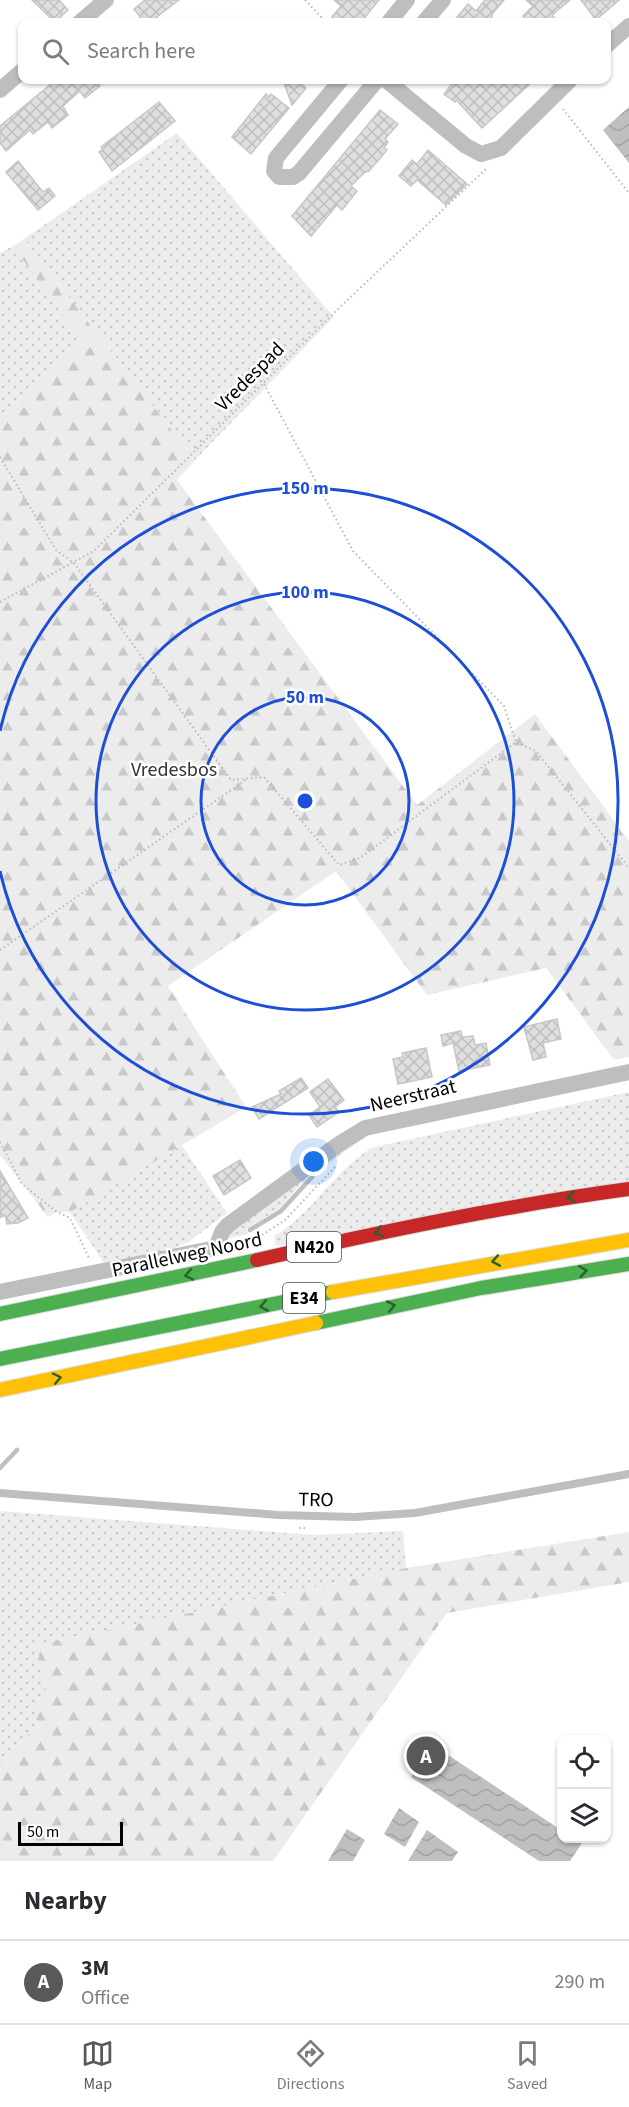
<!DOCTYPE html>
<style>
body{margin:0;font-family:"Source Sans 3",sans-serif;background:#f7f7f7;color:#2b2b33}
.controls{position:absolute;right:18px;bottom:18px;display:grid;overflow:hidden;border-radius:12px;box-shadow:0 2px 4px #0004}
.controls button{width:54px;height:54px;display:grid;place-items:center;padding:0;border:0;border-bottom:2px solid #e1e1e2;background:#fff;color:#2b2b33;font:30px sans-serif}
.scale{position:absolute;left:18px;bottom:15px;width:105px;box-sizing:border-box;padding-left:6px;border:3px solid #000;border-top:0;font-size:16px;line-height:21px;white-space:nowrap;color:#000;-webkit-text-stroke:4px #fff;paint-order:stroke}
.you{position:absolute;left:314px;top:1162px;width:21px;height:21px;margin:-15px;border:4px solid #fff;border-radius:50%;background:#1a73e8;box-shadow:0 0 0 9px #1a73e833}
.badge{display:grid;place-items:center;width:39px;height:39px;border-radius:50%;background:#595959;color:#fff;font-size:20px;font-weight:700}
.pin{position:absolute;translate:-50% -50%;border:3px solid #fff;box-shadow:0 2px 6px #0006}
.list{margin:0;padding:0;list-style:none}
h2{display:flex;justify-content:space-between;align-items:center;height:78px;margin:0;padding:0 24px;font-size:26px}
h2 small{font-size:20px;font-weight:400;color:#7c7c81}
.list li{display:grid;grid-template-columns:39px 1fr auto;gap:18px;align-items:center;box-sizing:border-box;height:84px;padding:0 24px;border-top:2px solid #e1e1e2}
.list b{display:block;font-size:22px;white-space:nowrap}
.list p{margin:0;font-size:20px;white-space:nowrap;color:#7c7c81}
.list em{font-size:20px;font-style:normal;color:#7c7c81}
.icon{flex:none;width:33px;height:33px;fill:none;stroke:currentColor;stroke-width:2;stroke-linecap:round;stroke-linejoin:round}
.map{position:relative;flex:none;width:629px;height:1861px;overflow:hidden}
.search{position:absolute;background:#fff;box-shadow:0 2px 4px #0004;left:18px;right:18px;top:18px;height:66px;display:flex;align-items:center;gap:15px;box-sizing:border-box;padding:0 21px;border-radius:12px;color:#7c7c81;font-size:22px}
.sheet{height:162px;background:#fff}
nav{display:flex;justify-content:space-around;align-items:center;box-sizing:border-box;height:84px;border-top:2px solid #e1e1e2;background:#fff;font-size:16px;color:#7c7c81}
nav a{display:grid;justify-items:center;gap:3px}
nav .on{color:#595959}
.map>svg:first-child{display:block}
.grass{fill:url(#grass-dots)}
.forest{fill:url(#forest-firs)}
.water{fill:url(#water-waves)}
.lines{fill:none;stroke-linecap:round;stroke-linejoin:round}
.stream{stroke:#bfbfbf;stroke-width:4.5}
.building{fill:url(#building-cross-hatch);stroke:#c7c7c7;stroke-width:1.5}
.fast-casing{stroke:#dbdbdb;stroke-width:16}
.slow-casing{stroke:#dbdbdb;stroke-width:16}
.jam-casing{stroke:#dbdbdb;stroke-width:16}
.path{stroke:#b9b9b9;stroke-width:2;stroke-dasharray:1.5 3;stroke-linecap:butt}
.lane{stroke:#bebebe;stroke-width:8}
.street{stroke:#bebebe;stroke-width:16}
.fast{stroke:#4caf50;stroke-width:14}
.slow{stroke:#ffc107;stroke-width:14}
.jam{stroke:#c62828;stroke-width:14}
.oneway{stroke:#2a602c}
.ring{fill:none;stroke:#1d4ed8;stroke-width:3}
.labels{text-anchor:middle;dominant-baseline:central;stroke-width:5;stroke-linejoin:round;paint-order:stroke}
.shield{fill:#fff;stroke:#4c4c4c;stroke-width:1.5}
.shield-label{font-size:18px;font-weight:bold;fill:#000}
.street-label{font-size:20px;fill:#000;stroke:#fff}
.park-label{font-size:20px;fill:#333;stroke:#fff}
.centre{fill:#1d4ed8;stroke:#fff;stroke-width:3}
.ring-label{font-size:18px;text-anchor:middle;font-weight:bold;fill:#1d4ed8;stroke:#fff;stroke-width:5;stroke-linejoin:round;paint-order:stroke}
</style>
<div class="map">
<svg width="629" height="1861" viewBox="0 0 629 1861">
<defs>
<pattern id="grass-dots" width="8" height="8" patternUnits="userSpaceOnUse" patternTransform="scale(1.5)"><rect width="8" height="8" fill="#ececec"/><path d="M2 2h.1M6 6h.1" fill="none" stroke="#c9c9c9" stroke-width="1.8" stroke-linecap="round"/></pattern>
<pattern id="forest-firs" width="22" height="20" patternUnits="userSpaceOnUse" patternTransform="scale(1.5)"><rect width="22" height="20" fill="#ececec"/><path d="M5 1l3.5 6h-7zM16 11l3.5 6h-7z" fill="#c9c9c9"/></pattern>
<pattern id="water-waves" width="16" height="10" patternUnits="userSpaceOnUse" patternTransform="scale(1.5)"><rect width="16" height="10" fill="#bfbfbf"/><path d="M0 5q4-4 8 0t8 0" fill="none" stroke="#a2a2a2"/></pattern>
<pattern id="building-cross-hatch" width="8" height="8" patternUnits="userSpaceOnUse" patternTransform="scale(1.5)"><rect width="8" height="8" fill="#dfdfdf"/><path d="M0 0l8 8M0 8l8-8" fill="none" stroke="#bebebe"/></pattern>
</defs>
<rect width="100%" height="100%" fill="#fff"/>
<g class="grass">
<polygon points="177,133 334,317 195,460 24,239"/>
<polygon points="13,246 81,339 0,420 0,253"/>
<path d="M629 1092V1184L276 1246 274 1236C314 1213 334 1169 374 1147Z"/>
<polygon points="367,1136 333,1160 315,1177 310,1174 280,1208 247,1229 248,1234 226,1239 230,1231 336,1150"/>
<polygon points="181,1144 227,1213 190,1241 172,1249 104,1263 70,1212"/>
<polygon points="0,1511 314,1535 403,1531 406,1568 37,1645 46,1684 35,1713 37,1723 0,1770"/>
</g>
<g class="forest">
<polygon points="24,239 195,460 177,480 417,805 535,714 629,841 629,1057 614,1060 546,968 427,995 336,871 168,986 246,1107 70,1212 57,1212 48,1217 0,1155 0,420 80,339 13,246"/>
<polygon points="629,1532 629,1582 447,1613 273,1861 0,1861 0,1770 37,1723 35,1713 46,1684 36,1645 406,1568"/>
</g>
<g class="water">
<polygon points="629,107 629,163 603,130"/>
<polygon points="433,1745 561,1830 562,1838 575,1839 582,1843 570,1861 539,1861 411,1777"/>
<polygon points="399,1808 419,1822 405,1847 384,1834"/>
<polygon points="347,1829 365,1840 353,1861 328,1861"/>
<polygon points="427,1830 458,1852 452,1861 408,1861"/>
</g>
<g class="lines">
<g class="stream">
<polyline points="250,1230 281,1211 312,1177"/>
<polyline points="0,1468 17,1450"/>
</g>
</g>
<g class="building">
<polygon points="32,0 59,0 68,10 55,22"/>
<polygon points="145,0 179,0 150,22 144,22 134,9"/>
<polygon points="334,0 379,0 361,22 338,22 332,17 341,6"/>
<polygon points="485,0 504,0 493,13 490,22 453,22 468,4 476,11"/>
<polygon points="526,0 570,0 552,15 558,22 529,22 523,16 533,6"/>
<polygon points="581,0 619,0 596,20"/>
<polygon points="56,80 94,80 100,86 85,98 80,91 63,106 68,115 52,128 48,122 33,134 30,130 6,151 0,143 0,126"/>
<polygon points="283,80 296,80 306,88 292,105"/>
<polygon points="455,80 534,80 482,128 456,100 455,102 444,94"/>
<polygon points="266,94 269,97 271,94 289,108 251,154 232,137"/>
<polygon points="159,102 175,121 112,171 99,152 103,149 101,147"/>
<polygon points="380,110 398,124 385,139 388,142 384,148 387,150 369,171 365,172 351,186 357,191 342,210 337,205 311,236 292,216"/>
<polygon points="428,150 467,184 446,205 417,180 411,186 399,176 412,160 417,164"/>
<polygon points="18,161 43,192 49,188 55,196 38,210 6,172"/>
<polygon points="557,1019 561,1039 543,1043 546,1057 533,1060 524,1027"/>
<polygon points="461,1031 462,1037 473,1036 475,1045 486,1043 490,1065 459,1071 453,1043 443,1046 441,1035"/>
<polygon points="426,1048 432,1077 398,1084 393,1059 403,1057 402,1053"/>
<polygon points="301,1078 308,1088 259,1119 252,1107 281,1094 279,1091"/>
<polygon points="328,1079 344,1100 335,1107 339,1112 317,1127 309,1115 320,1107 310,1092"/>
<polygon points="240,1160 251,1178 224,1195 213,1176"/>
<polygon points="0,1171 28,1218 18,1223 7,1224 5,1215 0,1218"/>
</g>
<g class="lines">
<defs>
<g id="fast">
<polyline points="0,1314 257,1260"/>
<polyline points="316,1323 481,1288 629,1264"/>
<polyline points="0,1359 333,1292"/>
</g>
<g id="slow">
<polyline points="333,1292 629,1240"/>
<polyline points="0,1390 316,1323"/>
</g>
<path id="jam" d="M257 1260C380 1232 503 1206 629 1189"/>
</defs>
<use href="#fast" class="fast-casing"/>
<use href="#slow" class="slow-casing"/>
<use href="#jam" class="jam-casing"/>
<g class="path">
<polyline points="305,0 326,22"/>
<polyline points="563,109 629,193"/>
<polyline points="264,384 353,551 504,706 516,742"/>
<polyline points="0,457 56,550 74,563 231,780 264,777 339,865 360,858 516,742 536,751 629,868"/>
<polyline points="0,602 94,551 337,310 488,167"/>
<polyline points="0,950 247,779"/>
<polyline points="0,1142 22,1184 57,1212 70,1218 89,1258"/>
<polyline points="262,1235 285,1220 336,1166"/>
<polyline points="299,1528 305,1528"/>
</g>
<polyline class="lane" points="0,1493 278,1515 355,1517 415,1513 629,1474"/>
<g class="street">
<polyline points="80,22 106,0"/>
<polyline points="389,22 407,0"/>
<polyline points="424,22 443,0"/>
<polyline points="606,46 629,26"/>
<polyline points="341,80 276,158 274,171 279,177 293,177 299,173 377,80"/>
<polyline points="386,80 466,146 481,154 501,148 570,80"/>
<polyline points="0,90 22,71"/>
<polyline points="0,1292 216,1248 222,1232 228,1225 339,1144 365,1128 629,1072"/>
</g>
<use href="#fast" class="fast"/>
<use href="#slow" class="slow"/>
<use href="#jam" class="jam"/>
</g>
<defs><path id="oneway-chevron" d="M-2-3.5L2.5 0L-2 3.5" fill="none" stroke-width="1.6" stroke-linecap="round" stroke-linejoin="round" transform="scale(1.5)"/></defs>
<g class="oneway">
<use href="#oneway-chevron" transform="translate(571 1197) rotate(172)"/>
<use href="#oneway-chevron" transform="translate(379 1232) rotate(167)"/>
<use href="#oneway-chevron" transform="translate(496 1261) rotate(170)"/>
<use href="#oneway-chevron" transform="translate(583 1271) rotate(-8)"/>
<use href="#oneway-chevron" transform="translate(189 1275) rotate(168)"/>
<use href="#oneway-chevron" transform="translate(264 1306) rotate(169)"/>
<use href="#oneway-chevron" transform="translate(391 1306) rotate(-11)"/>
<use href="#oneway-chevron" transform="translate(57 1378) rotate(-12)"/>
</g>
<g class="ring">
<circle cx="305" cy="801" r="104"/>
<circle cx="305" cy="801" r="209"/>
<path d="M0 731A313 313 0 1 1 0 871"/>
</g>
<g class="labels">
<g class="shield">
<rect x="287" y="1232" width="54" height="30" rx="4.5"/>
<rect x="283" y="1283" width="42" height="30" rx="4.5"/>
</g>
<g class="shield-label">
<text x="314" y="1247">N420</text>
<text x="304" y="1298">E34</text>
</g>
<g class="street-label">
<text transform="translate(250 377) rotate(-45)">Vredespad</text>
<text transform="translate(413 1096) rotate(-13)">Neerstraat</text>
<text transform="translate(187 1255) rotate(-12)">Parallelweg Noord</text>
<text transform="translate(316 1500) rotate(1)">TRO</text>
</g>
<g class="park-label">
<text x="174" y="770">Vredesbos</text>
</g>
</g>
<circle cx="305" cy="801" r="9" class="centre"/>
<g class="ring-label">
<text x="305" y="494">150 m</text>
<text x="305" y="598">100 m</text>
<text x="305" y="703">50 m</text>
</g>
</svg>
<div class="controls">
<button><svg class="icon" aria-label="locate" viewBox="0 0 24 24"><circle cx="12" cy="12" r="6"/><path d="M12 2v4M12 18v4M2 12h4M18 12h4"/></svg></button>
<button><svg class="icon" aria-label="layers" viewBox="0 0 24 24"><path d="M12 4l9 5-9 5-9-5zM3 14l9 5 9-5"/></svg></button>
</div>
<div class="scale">50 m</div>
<div class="you"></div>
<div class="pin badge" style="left:426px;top:1756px">A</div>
<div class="search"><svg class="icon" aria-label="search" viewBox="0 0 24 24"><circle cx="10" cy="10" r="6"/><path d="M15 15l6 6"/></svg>Search here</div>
</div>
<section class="sheet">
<h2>Nearby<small></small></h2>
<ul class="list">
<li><span class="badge">A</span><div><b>3M</b><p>Office</p></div><em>290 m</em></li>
</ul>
</section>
<nav>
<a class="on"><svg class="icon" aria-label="map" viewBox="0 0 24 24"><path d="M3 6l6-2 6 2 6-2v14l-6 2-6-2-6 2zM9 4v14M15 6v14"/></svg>Map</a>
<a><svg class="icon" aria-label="directions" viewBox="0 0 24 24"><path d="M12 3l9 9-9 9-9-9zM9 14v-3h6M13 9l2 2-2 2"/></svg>Directions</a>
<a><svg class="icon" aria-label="saved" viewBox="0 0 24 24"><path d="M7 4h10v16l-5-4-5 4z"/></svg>Saved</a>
</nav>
